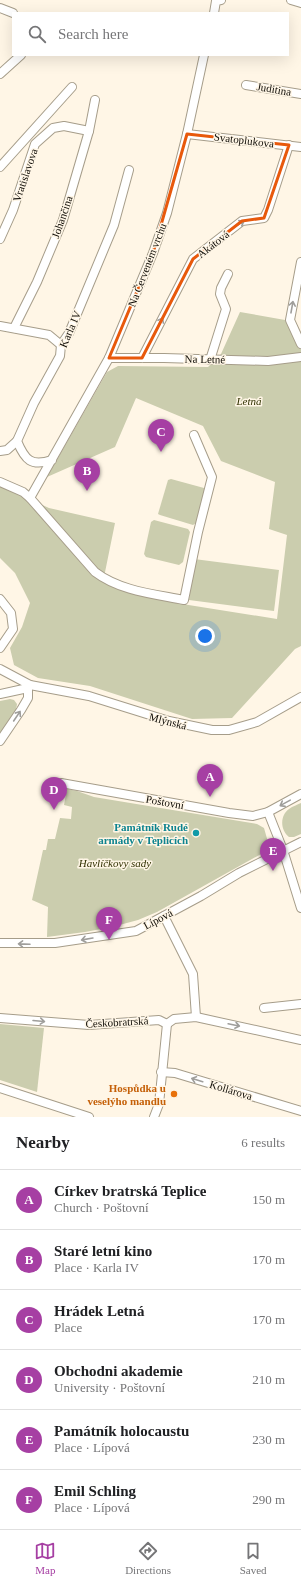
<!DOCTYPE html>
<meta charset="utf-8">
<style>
body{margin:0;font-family:Georgia,serif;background:#f2f2f2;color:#202124}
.you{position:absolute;left:205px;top:636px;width:14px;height:14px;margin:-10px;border:3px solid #fff;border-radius:50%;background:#1a73e8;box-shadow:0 0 0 6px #1a73e833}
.badge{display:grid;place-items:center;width:26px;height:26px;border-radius:50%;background:#a63fa3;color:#fff;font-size:13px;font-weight:700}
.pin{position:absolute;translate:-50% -33px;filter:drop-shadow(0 1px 2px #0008)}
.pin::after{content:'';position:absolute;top:21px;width:14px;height:12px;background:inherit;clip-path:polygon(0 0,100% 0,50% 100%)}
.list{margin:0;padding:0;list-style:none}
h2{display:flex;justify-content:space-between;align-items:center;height:52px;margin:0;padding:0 16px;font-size:17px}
h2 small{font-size:13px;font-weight:400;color:#757577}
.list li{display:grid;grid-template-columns:26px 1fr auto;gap:12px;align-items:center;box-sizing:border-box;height:60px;padding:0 16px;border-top:1px solid #e0e0e0}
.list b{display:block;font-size:15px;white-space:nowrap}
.list p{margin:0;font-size:13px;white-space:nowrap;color:#757577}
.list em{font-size:13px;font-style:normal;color:#757577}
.icon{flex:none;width:22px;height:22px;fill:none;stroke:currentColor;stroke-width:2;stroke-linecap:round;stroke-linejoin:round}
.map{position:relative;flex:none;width:301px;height:1117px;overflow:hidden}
.search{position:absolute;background:#fff;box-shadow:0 4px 16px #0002;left:12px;right:12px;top:12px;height:44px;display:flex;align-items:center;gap:10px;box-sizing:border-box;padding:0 14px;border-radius:0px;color:#757577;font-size:15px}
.sheet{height:412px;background:#fff}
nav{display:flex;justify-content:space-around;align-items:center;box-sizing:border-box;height:56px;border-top:1px solid #e0e0e0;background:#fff;font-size:11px;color:#757577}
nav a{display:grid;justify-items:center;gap:2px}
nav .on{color:#a63fa3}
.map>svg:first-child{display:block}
.green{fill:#cbcdae}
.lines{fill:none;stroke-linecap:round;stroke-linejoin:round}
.minor-casing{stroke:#a69d8a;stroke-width:10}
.minor{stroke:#fff;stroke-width:8}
.oneway{stroke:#9f9e9b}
.marked{fill:none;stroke:#e8590c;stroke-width:3;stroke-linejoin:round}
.culture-dot{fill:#0f9aa8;stroke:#fff6e6;stroke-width:1.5}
.food-dot{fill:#e8710a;stroke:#fff6e6;stroke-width:1.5}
.labels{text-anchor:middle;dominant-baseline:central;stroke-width:3;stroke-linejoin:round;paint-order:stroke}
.street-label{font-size:11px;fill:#0f0c06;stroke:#fff6e6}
.park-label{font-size:11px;font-style:italic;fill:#303001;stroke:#fff6e6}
.culture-label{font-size:11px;font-weight:bold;fill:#0d838f;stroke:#fff6e6;text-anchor:end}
.food-label{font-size:11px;font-weight:bold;fill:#c56008;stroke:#fff6e6;text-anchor:end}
</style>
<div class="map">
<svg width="301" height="1117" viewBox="0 0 301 1117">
<rect width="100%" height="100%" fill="#fff6e6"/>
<g class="green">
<polygon points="240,312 285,320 301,349 301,646 295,649 232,718 192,719 90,686 38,678 14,665 10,648 22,627 30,603 15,573 0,558 0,486 49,508 115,523 103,582 176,603 277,619 287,535 269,529 275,482 221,461 203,426 136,398 115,447 47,477 107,372 118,366 208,367 221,354"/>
<polygon points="171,479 204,488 205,491 196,523 193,525 160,515 158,514 168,480"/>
<polygon points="154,520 188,529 190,532 183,562 179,565 146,557 144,554 151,522"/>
<polygon points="194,559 279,570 274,611 189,600"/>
<polygon points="10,699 14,700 17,704 16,711 0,736 0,701"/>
<polygon points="67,789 77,791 94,797 257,824 264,828 270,849 157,912 138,920 112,927 85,932 47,937 48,907 32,900 43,850 46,850 48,839 55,839 60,818 71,819 72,807 64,805"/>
<path d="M301 803V834L294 837H289C280 830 280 815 289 809 293 806 297 805 301 803Z"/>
<polygon points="0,1024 44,1028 37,1092 0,1080"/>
</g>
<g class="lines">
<defs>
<g id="minor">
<polyline points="291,0 301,3"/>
<polyline points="0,8 13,13"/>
<polyline points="214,13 216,1 221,0"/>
<polyline points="0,74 21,55"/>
<polyline points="246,85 301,94"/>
<polyline points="187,134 301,147"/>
<polyline points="0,167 72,87"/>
<polyline points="0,239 13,210 35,144 53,128 64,126 89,131"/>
<polyline points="301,262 290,320 301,344"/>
<polyline points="0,326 49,335 61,345"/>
<polyline points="14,328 37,282 63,220 89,131 95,100"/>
<polyline points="109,358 164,358 268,361 301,357"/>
<polyline points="142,358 193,259 242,221 264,218 268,210 289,145"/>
<polyline points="210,360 226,309 220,294 221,288 228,274"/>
<polyline points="0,451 7,450 17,441"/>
<path d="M52 460C31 467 25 460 17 441L34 403 60 356 61 345 69 333 114 225 129 170"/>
<path d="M0 482 23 492 30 498 95 572C120 591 154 594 184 600L198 532 212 477 194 435"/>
<polyline points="30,498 109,358 153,253 167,213 187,134 204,55"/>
<polyline points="0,599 11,613 13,629 0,648"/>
<polyline points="0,669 30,685 89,696 169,721 212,730 229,730 257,722 301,697"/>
<polyline points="0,694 28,688 30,685"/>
<polyline points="0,741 21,710 28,698 28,688"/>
<polyline points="61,783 229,813 253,816 268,812 301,794"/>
<polyline points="268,812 283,850 301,908"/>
<polyline points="164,916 193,974 196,1017"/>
<polyline points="0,943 55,943 136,931 201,896 239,873 301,842"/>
<polyline points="264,1008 301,1004"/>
<polyline points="0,1018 89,1025 159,1020 167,1024"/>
<polyline points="167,1024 174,1019 196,1017 301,1040"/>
<polyline points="161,1072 175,1073 301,1111"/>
<polyline points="0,1088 89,1117"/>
<polyline points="154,1117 159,1104 167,1024"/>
</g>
</defs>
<use href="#minor" class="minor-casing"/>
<use href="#minor" class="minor"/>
</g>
<defs><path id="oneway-shaft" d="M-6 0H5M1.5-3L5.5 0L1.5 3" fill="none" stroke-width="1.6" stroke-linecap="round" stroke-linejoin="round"/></defs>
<g class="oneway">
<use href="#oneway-shaft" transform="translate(239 224) rotate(-30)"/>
<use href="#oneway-shaft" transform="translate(292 307) rotate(-80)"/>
<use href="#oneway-shaft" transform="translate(160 323) rotate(-63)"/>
<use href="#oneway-shaft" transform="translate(17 716) rotate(-56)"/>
<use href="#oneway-shaft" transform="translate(285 803) rotate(151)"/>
<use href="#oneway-shaft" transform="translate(87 939) rotate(170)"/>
<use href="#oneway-shaft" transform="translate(24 944) rotate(-178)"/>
<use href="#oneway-shaft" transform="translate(39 1021) rotate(5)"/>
<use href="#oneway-shaft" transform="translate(234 1025) rotate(12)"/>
<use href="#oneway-shaft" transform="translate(197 1080) rotate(-163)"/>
</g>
<path class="marked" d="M187 134 289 145 264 218 242 221 193 259 142 358H109L153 253Z"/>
<circle class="culture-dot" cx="196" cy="833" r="4"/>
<circle class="food-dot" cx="174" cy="1094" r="4"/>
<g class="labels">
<g class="street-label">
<text transform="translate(274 89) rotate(10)">Juditina</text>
<text transform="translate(244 140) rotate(7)">Svatoplukova</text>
<text transform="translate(25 175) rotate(-71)">Vratislavova</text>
<text transform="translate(62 217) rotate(-71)">Johančina</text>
<text transform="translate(213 244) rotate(-38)">Akátová</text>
<text transform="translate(147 265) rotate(-69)">Na Červeném vrchu</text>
<text transform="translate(70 329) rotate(-67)">Karla IV</text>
<text transform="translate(205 359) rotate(1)">Na Letné</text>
<text transform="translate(168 721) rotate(15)">Mlýnská</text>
<text transform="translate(165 802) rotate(10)">Poštovní</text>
<text transform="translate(158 919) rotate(-28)">Lípová</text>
<text transform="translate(117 1022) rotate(-3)">Českobratrská</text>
<text transform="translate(231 1090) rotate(17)">Kollárova</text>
</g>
<g class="park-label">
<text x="249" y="401">Letná</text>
<text x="115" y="863">Havlíčkovy sady</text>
</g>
<g class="culture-label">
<text x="188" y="827">Památník Rudé<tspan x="188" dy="13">armády v Teplicích</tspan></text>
</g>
<g class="food-label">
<text x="166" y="1088">Hospůdka u<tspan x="166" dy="13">veselýho mandlu</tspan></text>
</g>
</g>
</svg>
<div class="you"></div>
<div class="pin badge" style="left:210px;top:797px">A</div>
<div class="pin badge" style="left:87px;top:491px">B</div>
<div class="pin badge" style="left:161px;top:452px">C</div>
<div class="pin badge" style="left:54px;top:810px">D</div>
<div class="pin badge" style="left:273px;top:871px">E</div>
<div class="pin badge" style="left:109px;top:940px">F</div>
<div class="search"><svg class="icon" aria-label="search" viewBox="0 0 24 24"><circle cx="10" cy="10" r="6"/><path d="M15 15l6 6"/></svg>Search here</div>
</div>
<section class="sheet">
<h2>Nearby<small>6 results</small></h2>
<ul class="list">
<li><span class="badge">A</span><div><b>Církev bratrská Teplice</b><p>Church · Poštovní</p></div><em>150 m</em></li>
<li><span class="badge">B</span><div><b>Staré letní kino</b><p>Place · Karla IV</p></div><em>170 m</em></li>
<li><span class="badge">C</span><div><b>Hrádek Letná</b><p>Place</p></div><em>170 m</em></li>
<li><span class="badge">D</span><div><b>Obchodni akademie</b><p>University · Poštovní</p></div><em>210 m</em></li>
<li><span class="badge">E</span><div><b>Památník holocaustu</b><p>Place · Lípová</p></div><em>230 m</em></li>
<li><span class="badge">F</span><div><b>Emil Schling</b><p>Place · Lípová</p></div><em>290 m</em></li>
</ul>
</section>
<nav>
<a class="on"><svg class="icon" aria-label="map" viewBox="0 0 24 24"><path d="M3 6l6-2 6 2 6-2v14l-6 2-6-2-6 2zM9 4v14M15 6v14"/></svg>Map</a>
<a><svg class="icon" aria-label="directions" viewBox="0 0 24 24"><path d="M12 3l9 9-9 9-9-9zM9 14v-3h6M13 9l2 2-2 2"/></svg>Directions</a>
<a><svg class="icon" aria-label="saved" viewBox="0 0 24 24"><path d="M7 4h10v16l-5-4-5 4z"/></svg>Saved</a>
</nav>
